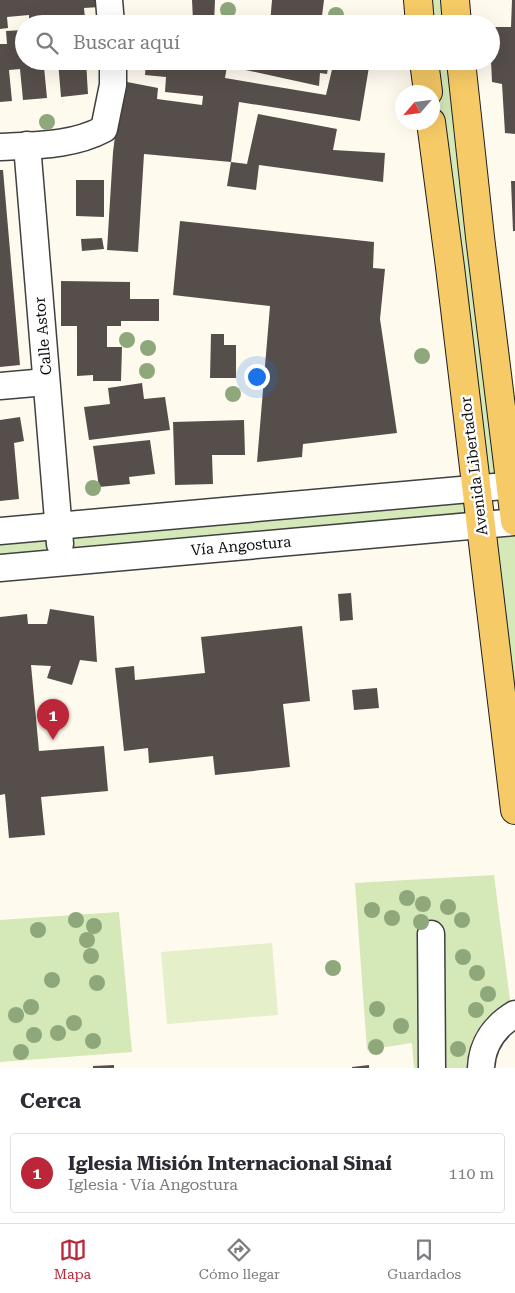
<!DOCTYPE html>
<html lang="es">
<meta charset="utf-8">
<style>
body{margin:0;font-family:"Roboto Serif",serif;background:#f7f7f7;color:#2b2b33}
.compass{position:absolute;left:395px;top:85px;width:45px;height:45px;border-radius:50%;background:#fff;box-shadow:0 5px 20px #0002;rotate:242deg}
.you{position:absolute;left:256px;top:376px;width:18px;height:18px;margin:-12px;border:4px solid #fff;border-radius:50%;background:#1a73e8;box-shadow:0 0 0 8px #1a73e833}
.badge{display:grid;place-items:center;width:32px;height:32px;border-radius:50%;background:#bb2738;color:#fff;font-size:16px;font-weight:700}
.pin{position:absolute;translate:-50% -41px;filter:drop-shadow(0 1px 2px #0008)}
.pin::after{content:'';position:absolute;top:26px;width:18px;height:15px;background:inherit;clip-path:polygon(0 0,100% 0,50% 100%)}
.list{margin:0;padding:0;list-style:none}
h2{display:flex;justify-content:space-between;align-items:center;height:65px;margin:0;padding:0 20px;font-size:21px}
h2 small{font-size:16px;font-weight:400;color:#7c7c81}
.list li{display:grid;grid-template-columns:32px 1fr auto;gap:15px;align-items:center;box-sizing:border-box;height:80px;margin:0 10px 10px;padding:0 10px;border:1px solid #e1e1e2;border-radius:5px}
.list b{display:block;font-size:19px;white-space:nowrap}
.list p{margin:0;font-size:16px;white-space:nowrap;color:#7c7c81}
.list em{font-size:16px;font-style:normal;color:#7c7c81}
.icon{flex:none;width:28px;height:28px;fill:none;stroke:currentColor;stroke-width:2;stroke-linecap:round;stroke-linejoin:round}
.map{position:relative;flex:none;width:515px;height:1068px;overflow:hidden}
.search{position:absolute;background:#fff;box-shadow:0 5px 20px #0002;left:15px;right:15px;top:15px;height:55px;display:flex;align-items:center;gap:12px;box-sizing:border-box;padding:0 18px;border-radius:28px;color:#7c7c81;font-size:19px}
.sheet{height:155px;background:#fff}
nav{display:flex;justify-content:space-around;align-items:center;box-sizing:border-box;height:70px;border-top:1px solid #e1e1e2;background:#fff;font-size:14px;color:#7c7c81}
nav a{display:grid;justify-items:center;gap:2px}
nav .on{color:#bb2738}
.map>svg:first-child{display:block}
.green{fill:#d4e8b8}
.pitch{fill:#e5f0ca}
.building{fill:#564e4a}
.lines{fill:none;stroke-linecap:round;stroke-linejoin:round}
.street-casing{stroke:#404040;stroke-width:29}
.primary-casing{stroke:#1e1e1e;stroke-width:30}
.street{stroke:#fff;stroke-width:26}
.primary{stroke:#f6ca66;stroke-width:28}
.tree{fill:#8ea87c}
.labels{text-anchor:middle;dominant-baseline:central;stroke-width:5;stroke-linejoin:round;paint-order:stroke}
.street-label{font-size:15px;fill:#0d0d0d;stroke:#fff}
</style>
<div class="map">
<svg width="515" height="1068" viewBox="0 0 515 1068">
<rect width="100%" height="100%" fill="#fffaee"/>
<g class="green">
<polygon points="418,0 455,0 457,24 420,24"/>
<polygon points="424,61 461,61 510,485 477,488 481,525 515,522 515,810 481,525 0,568 0,531 477,488 432,122 432,92"/>
<polygon points="494,875 512,1016 481,1068 414,1068 412,1043 367,1050 355,883"/>
<polygon points="119,912 132,1052 0,1062 0,920"/>
</g>
<polygon class="pitch" points="272,943 278,1015 167,1024 161,952"/>
<g class="building">
<polygon points="0,0 100,0 100,7 84,8 85,18 29,23 29,15 7,17 8,28 0,29"/>
<polygon points="192,0 215,0 214,24 204,24 193,20"/>
<polygon points="272,0 324,0 321,24 270,24"/>
<polygon points="512,0 515,0 515,134 505,133 502,84 492,82 491,61 491,27 511,27"/>
<polygon points="24,30 24,61 30,61 31,68 44,67 47,98 23,100 20,69 9,70 12,101 0,102 0,44 7,44 6,31"/>
<polygon points="58,61 86,61 88,94 61,97"/>
<polygon points="146,61 329,61 327,74 320,73 319,86 227,66 225,78 326,95 334,61 370,61 360,121 239,102 231,162 144,154 138,252 107,250 113,152 122,81 158,88 157,99 202,105 203,96 165,92 166,77 145,75"/>
<polygon points="258,114 337,129 333,150 385,153 383,182 259,165 256,190 227,186 231,162 247,164"/>
<polygon points="0,170 3,170 20,365 0,367"/>
<polygon points="76,180 104,180 104,217 76,216"/>
<polygon points="511,181 515,181 515,231 513,231"/>
<polygon points="180,221 374,242 373,268 385,269 380,319 397,433 303,444 302,457 257,462 270,306 173,295"/>
<polygon points="102,238 104,249 82,251 81,239"/>
<polygon points="61,281 130,282 130,299 159,299 159,321 121,321 121,326 107,326 107,347 122,347 121,381 93,381 93,375 77,376 77,326 61,326"/>
<polygon points="211,334 224,334 224,345 236,345 236,378 210,378"/>
<polygon points="142,383 144,399 165,397 170,430 89,440 84,407 110,404 108,388"/>
<polygon points="20,417 24,441 14,443 19,499 0,501 0,420"/>
<polygon points="244,420 245,455 212,455 213,484 175,485 173,422"/>
<polygon points="150,440 155,474 129,477 130,484 99,487 93,446"/>
<polygon points="351,593 353,620 340,621 338,594"/>
<polygon points="50,609 94,616 97,662 80,660 72,685 47,678 51,666 31,665 39,751 104,746 108,791 41,797 45,835 9,838 5,794 0,795 0,617 27,614 28,624 47,624"/>
<polygon points="302,626 310,701 283,704 290,767 215,775 213,756 149,763 148,748 124,751 115,668 134,666 135,680 205,673 201,637"/>
<polygon points="377,688 379,708 354,710 352,690"/>
<polygon points="114,1065 114,1068 93,1068 93,1066"/>
<polygon points="369,1065 369,1068 352,1068 352,1067"/>
</g>
<g class="lines">
<defs>
<g id="street">
<polyline points="109,0 111,24"/>
<polyline points="27,145 60,544"/>
<path d="M0 147C36 145 72 146 104 129L113 85V61"/>
<polyline points="0,386 46,382"/>
<polyline points="0,531 515,485"/>
<polyline points="0,568 515,522"/>
<polyline points="431,934 432,1068"/>
<path d="M481 1068C482 1044 495 1026 515 1014"/>
</g>
<g id="primary">
<polyline points="418,0 420,24"/>
<polyline points="455,0 457,24"/>
<polyline points="424,61 428,92"/>
<polyline points="461,61 480,237 515,521"/>
<polyline points="431,122 450,267 515,810"/>
</g>
</defs>
<use href="#street" class="street-casing"/>
<use href="#primary" class="primary-casing"/>
<use href="#street" class="street"/>
<use href="#primary" class="primary"/>
</g>
<g class="tree">
<circle cx="228" cy="10" r="8"/>
<circle cx="336" cy="15" r="8"/>
<circle cx="47" cy="122" r="8"/>
<circle cx="127" cy="340" r="8"/>
<circle cx="148" cy="348" r="8"/>
<circle cx="422" cy="356" r="8"/>
<circle cx="147" cy="371" r="8"/>
<circle cx="252" cy="378" r="8"/>
<circle cx="233" cy="394" r="8"/>
<circle cx="93" cy="488" r="8"/>
<circle cx="407" cy="898" r="8"/>
<circle cx="423" cy="904" r="8"/>
<circle cx="448" cy="907" r="8"/>
<circle cx="372" cy="910" r="8"/>
<circle cx="392" cy="918" r="8"/>
<circle cx="76" cy="920" r="8"/>
<circle cx="462" cy="920" r="8"/>
<circle cx="421" cy="922" r="8"/>
<circle cx="94" cy="926" r="8"/>
<circle cx="38" cy="930" r="8"/>
<circle cx="87" cy="940" r="8"/>
<circle cx="91" cy="956" r="8"/>
<circle cx="463" cy="957" r="8"/>
<circle cx="333" cy="968" r="8"/>
<circle cx="477" cy="973" r="8"/>
<circle cx="52" cy="980" r="8"/>
<circle cx="97" cy="983" r="8"/>
<circle cx="488" cy="994" r="8"/>
<circle cx="31" cy="1007" r="8"/>
<circle cx="377" cy="1009" r="8"/>
<circle cx="476" cy="1010" r="8"/>
<circle cx="16" cy="1015" r="8"/>
<circle cx="74" cy="1023" r="8"/>
<circle cx="401" cy="1026" r="8"/>
<circle cx="58" cy="1033" r="8"/>
<circle cx="34" cy="1035" r="8"/>
<circle cx="93" cy="1041" r="8"/>
<circle cx="376" cy="1047" r="8"/>
<circle cx="458" cy="1049" r="8"/>
<circle cx="21" cy="1052" r="8"/>
</g>
<g class="labels">
<g class="street-label">
<text transform="translate(43 336) rotate(-95)">Calle Astor</text>
<text transform="translate(474 466) rotate(-97)">Avenida Libertador</text>
<text transform="translate(241 546) rotate(-5)">Vía Angostura</text>
</g>
</g>
</svg>
<svg class="compass" viewBox="-18 -18 36 36"><path d="M0-13l5 13h-10z" fill="#e53935"/><path d="M0 13l5-13h-10z" fill="#7c7c81"/></svg>
<div class="you"></div>
<div class="pin badge" style="left:53px;top:740px">1</div>
<div class="search"><svg class="icon" aria-label="search" viewBox="0 0 24 24"><circle cx="10" cy="10" r="6"/><path d="M15 15l6 6"/></svg>Buscar aquí</div>
</div>
<section class="sheet">
<h2>Cerca<small></small></h2>
<ul class="list">
<li><span class="badge">1</span><div><b>Iglesia Misión Internacional Sinaí</b><p>Iglesia · Vía Angostura</p></div><em>110 m</em></li>
</ul>
</section>
<nav>
<a class="on"><svg class="icon" aria-label="map" viewBox="0 0 24 24"><path d="M3 6l6-2 6 2 6-2v14l-6 2-6-2-6 2zM9 4v14M15 6v14"/></svg>Mapa</a>
<a><svg class="icon" aria-label="directions" viewBox="0 0 24 24"><path d="M12 3l9 9-9 9-9-9zM9 14v-3h6M13 9l2 2-2 2"/></svg>Cómo llegar</a>
<a><svg class="icon" aria-label="saved" viewBox="0 0 24 24"><path d="M7 4h10v16l-5-4-5 4z"/></svg>Guardados</a>
</nav>
